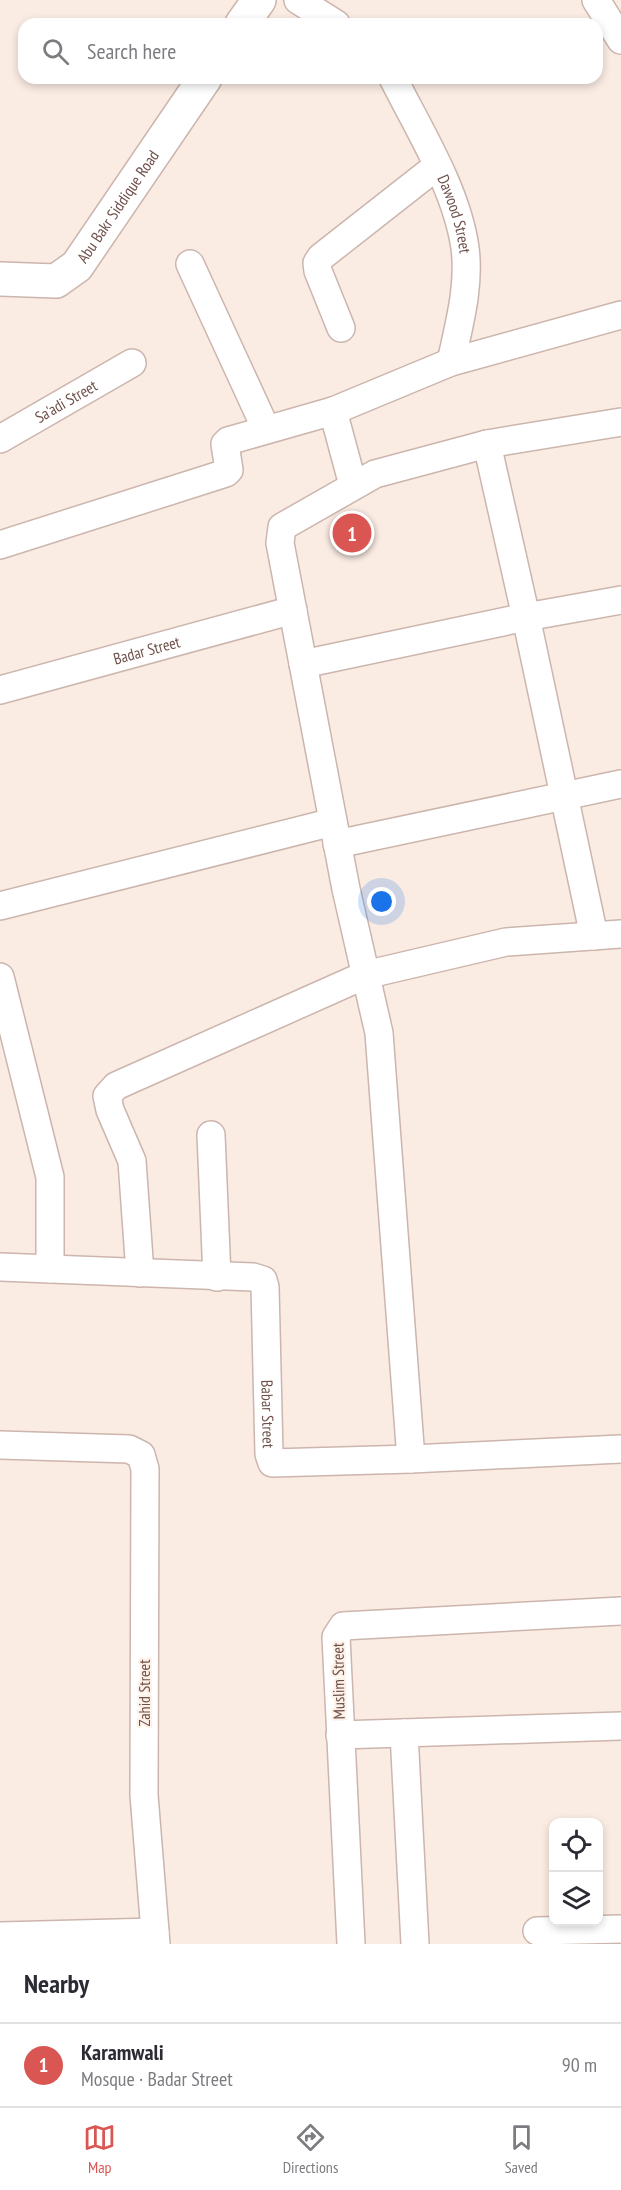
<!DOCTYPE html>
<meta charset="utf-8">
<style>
body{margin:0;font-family:"PT Sans Narrow",sans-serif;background:#f7f7f7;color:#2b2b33}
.controls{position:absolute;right:18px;bottom:18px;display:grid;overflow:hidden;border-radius:12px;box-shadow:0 3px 9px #0003}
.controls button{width:54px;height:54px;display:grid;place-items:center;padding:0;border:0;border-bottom:2px solid #e1e1e2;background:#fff;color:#2b2b33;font:30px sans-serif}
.you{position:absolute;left:382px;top:902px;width:21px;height:21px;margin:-15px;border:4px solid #fff;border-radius:50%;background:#1a73e8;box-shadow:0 0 0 9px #1a73e833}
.badge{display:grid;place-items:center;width:39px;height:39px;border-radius:50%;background:#da5652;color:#fff;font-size:20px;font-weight:700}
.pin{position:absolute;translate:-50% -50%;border:3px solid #fff;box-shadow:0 2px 6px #0006}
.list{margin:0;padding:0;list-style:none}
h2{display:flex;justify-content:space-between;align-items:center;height:78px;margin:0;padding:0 24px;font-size:26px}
h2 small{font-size:20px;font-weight:400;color:#7c7c81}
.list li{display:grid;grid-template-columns:39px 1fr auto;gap:18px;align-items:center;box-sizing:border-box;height:84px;padding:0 24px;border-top:2px solid #e1e1e2}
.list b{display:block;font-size:22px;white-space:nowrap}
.list p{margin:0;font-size:20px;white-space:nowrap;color:#7c7c81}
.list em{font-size:20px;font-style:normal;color:#7c7c81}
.icon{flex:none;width:33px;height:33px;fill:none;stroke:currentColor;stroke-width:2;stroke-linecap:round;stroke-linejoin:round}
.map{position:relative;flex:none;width:621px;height:1944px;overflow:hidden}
.search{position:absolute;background:#fff;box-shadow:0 3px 9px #0003;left:18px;right:18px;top:18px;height:66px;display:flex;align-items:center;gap:15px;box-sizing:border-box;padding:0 21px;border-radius:18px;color:#7c7c81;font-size:22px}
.sheet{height:162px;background:#fff}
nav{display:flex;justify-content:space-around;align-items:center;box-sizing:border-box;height:84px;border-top:2px solid #e1e1e2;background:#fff;font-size:16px;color:#7c7c81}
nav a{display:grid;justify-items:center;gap:3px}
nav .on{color:#da5652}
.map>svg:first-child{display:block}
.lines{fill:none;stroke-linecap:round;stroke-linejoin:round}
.minor-casing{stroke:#ccb5ad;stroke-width:30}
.tertiary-casing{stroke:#ccb5ad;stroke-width:36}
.minor{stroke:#fff;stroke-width:27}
.tertiary{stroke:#fff;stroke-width:33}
.labels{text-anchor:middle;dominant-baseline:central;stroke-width:4.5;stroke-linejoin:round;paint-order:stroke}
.street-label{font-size:16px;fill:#6f514b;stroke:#fdf1e8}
</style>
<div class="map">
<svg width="621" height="1944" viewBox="0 0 621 1944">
<rect width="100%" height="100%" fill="#faece3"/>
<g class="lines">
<defs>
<g id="minor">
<polyline points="298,0 336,24"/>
<polyline points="596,0 621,40"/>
<path id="s1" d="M393 78C419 130 457 190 465 248 470 286 459 325 451 362"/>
<polyline points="190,264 266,429"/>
<polyline points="341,328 318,271 317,263 321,257 437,166"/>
<path id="s2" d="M0 439 132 363"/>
<polyline points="487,444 526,617 594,936"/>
<polyline points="353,485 333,411 451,362 621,315"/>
<polyline points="0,545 226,473 229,470 225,444 228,441 333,411"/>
<polyline points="303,664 526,617 621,600"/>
<path id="s3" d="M0 690 293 610"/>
<polyline points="337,844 621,784"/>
<polyline points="0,906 333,822"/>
<polyline points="0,977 50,1177 50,1269"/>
<polyline points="211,1135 217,1277"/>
<path id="s4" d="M0 1267 253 1277 263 1280 265 1287 269 1454 272 1463 411 1459 621 1449"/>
<polyline points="140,1273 132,1161 110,1110 107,1096 116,1086 365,975 506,942 621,934"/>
<polyline points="0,1445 129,1449 141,1455 145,1469 144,1795 156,1944"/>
<polyline points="411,1459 379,1033 346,889 280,543 282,527 375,474 487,444 621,422"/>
<polyline points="404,1733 415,1944"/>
<polyline points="340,1735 621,1726"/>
<polyline points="537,1931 621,1929"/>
<polyline points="0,1936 155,1932"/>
<polyline points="351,1944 336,1637 343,1626 621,1611"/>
</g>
<g id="tertiary">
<polyline points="242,24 259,0"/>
<path id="s5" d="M0 279 56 281 77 266 205 78"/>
</g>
</defs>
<use href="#minor" class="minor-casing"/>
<use href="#tertiary" class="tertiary-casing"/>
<use href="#minor" class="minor"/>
<use href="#tertiary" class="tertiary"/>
</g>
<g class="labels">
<g class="street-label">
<text stroke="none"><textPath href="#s5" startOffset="154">Abu Bakr Siddique Road</textPath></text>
<text stroke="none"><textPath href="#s1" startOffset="150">Dawood Street</textPath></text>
<text stroke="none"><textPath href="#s2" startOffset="76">Sa'adi Street</textPath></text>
<text stroke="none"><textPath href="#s3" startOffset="152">Badar Street</textPath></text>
<text stroke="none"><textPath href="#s4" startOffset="398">Babar Street</textPath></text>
<text transform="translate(338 1681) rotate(-91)">Muslim Street</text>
<text transform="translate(144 1693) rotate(-90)">Zahid Street</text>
</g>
</g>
</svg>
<div class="controls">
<button><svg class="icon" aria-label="locate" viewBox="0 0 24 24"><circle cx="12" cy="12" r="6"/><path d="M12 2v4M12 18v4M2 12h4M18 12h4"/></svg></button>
<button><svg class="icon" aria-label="layers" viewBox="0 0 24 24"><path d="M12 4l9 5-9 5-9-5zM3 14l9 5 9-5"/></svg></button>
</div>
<div class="you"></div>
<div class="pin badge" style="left:352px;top:533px">1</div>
<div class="search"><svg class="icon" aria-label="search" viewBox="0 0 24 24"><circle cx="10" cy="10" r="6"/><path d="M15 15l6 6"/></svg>Search here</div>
</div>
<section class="sheet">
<h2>Nearby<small></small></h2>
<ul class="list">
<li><span class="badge">1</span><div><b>Karamwali</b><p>Mosque · Badar Street</p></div><em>90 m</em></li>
</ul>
</section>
<nav>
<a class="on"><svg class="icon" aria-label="map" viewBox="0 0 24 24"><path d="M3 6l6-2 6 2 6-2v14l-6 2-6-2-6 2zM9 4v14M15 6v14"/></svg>Map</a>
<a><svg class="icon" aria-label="directions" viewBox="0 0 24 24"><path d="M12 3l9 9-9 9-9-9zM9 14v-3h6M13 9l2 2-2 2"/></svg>Directions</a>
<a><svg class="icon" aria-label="saved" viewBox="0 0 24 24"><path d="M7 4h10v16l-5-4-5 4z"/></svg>Saved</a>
</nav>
